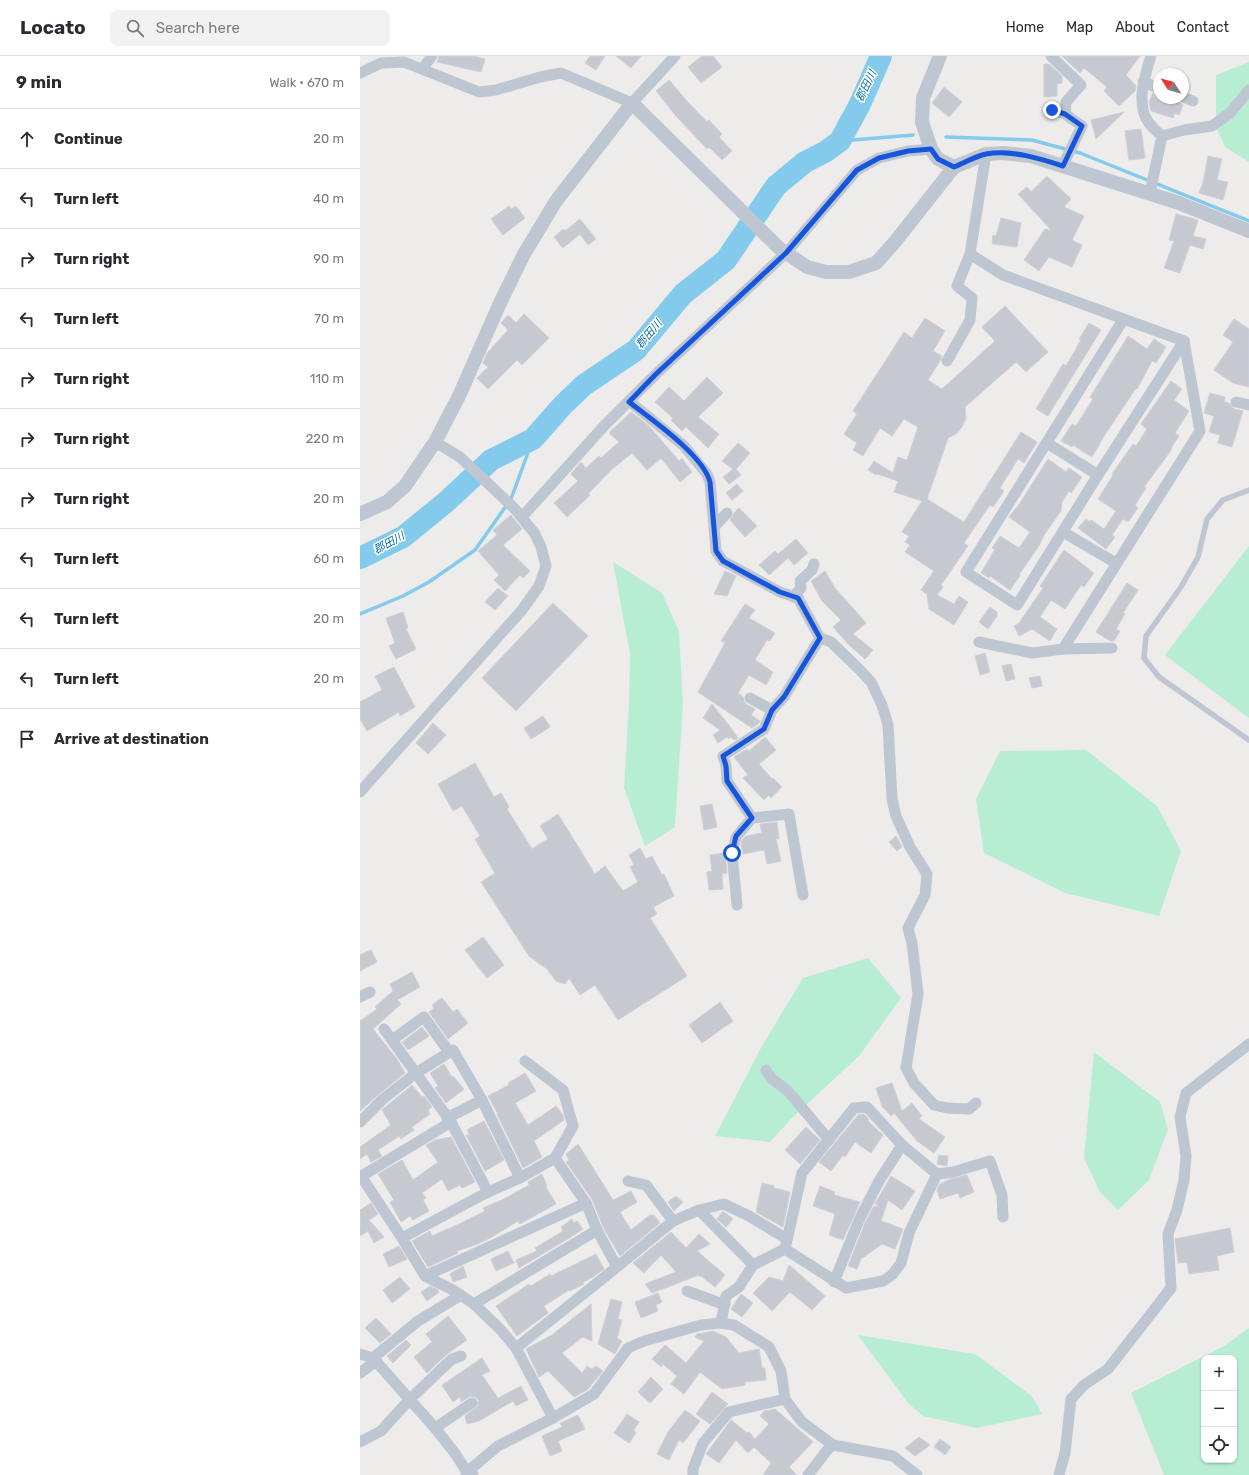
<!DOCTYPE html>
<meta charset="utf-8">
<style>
body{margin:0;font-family:Rubik,"Noto Sans JP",sans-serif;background:#f2f2f3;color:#2b2b33}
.controls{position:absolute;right:12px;bottom:12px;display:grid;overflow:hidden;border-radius:8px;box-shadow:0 1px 3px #0004}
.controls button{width:36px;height:36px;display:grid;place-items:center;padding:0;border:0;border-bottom:1px solid #e1e1e2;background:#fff;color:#2b2b33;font:20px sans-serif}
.compass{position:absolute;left:793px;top:12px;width:36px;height:36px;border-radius:50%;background:#fff;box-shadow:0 1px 3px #0004;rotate:306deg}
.stop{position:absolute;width:12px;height:12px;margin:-9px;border:3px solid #1655dd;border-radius:50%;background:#fff}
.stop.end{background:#1655dd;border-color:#fff;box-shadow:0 1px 4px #0008}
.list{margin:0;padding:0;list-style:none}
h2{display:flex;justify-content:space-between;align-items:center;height:52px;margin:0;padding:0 16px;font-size:17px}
h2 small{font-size:13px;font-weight:400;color:#7c7c81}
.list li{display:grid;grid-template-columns:26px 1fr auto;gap:12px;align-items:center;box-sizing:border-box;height:60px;padding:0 16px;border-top:1px solid #e1e1e2}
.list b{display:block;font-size:15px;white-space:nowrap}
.list em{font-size:13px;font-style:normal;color:#7c7c81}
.icon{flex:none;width:22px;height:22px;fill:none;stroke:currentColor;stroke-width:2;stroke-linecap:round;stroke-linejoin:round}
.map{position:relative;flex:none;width:889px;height:1419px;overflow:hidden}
header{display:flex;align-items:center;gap:24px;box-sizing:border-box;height:56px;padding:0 20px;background:#fff;border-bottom:1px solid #e1e1e2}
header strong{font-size:19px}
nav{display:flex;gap:22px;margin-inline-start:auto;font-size:14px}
.search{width:280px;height:36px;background:#f2f2f3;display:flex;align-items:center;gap:10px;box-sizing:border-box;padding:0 14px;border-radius:8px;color:#7c7c81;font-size:15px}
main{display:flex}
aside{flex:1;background:#fff}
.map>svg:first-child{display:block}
.green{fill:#b7eed3;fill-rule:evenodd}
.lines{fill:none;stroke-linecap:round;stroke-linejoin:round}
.stream{stroke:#83caec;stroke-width:3.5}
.river{stroke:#83caec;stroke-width:22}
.building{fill:#c7c9d1;stroke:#cfd0d7}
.service{stroke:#bec6d1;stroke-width:5.5}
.minor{stroke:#bec6d1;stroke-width:11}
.tertiary{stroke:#bec6d1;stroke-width:14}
.route{stroke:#1655dd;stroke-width:5}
.labels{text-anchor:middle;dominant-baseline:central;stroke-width:3;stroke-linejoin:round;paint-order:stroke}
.water-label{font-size:11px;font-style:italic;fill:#0a72a5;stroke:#fff}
</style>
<header>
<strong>Locato</strong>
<div class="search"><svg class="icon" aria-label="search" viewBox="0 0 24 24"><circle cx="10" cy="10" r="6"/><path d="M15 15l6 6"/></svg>Search here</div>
<nav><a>Home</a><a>Map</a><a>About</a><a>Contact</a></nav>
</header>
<main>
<aside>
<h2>9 min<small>Walk · 670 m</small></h2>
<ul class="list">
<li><svg class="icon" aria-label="ahead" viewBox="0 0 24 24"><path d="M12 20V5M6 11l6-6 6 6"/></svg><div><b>Continue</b></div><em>20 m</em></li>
<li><svg class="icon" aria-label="left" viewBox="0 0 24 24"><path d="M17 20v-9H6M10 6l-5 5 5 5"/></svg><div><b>Turn left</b></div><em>40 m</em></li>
<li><svg class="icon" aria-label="right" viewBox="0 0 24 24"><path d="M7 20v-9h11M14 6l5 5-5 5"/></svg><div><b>Turn right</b></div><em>90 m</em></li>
<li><svg class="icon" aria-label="left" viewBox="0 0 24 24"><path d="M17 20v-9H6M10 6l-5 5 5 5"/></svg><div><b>Turn left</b></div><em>70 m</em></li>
<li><svg class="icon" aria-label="right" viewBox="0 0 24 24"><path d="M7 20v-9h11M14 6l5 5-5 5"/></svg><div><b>Turn right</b></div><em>110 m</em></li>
<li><svg class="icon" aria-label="right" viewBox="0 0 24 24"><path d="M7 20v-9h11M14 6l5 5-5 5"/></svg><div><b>Turn right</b></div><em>220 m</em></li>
<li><svg class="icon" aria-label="right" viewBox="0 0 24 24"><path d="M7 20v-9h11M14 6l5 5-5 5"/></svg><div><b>Turn right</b></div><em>20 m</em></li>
<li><svg class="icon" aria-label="left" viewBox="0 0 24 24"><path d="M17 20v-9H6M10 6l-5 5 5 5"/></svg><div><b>Turn left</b></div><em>60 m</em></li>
<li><svg class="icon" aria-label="left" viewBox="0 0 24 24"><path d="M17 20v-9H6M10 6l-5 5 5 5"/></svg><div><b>Turn left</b></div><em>20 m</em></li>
<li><svg class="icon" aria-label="left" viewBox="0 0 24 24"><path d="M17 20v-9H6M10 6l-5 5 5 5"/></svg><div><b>Turn left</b></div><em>20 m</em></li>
<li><svg class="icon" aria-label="arrive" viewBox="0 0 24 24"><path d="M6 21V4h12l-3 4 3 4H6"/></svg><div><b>Arrive at destination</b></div></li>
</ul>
</aside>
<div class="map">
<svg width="889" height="1419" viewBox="0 0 889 1419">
<rect width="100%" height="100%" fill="#eeebeb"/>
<g class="green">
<polygon points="889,6 889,106 865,91 856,71 856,19"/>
<polygon points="889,490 889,662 805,599"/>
<polygon points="253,506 302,537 319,575 323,648 315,771 285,790 264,732 269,647 270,598"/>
<polygon points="726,694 797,750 821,795 799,860 705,837 624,797 616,743 640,695"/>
<polygon points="508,902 541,942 499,1000 431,1063 410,1086 355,1080 402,990 443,922"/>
<polygon points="734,996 800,1046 808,1073 789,1124 758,1154 740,1136 724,1102"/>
<path d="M889 1272V1419H804L771 1337 864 1290ZM844 1302H874V1404H844Z"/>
<polygon points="498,1279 615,1298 672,1340 682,1358 617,1372 563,1360 548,1347"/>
</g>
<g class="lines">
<g class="stream">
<polyline points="586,81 672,84 720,97 889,165"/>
<polyline points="480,85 553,79"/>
<polyline points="0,558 43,540 69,526 115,494 151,443 173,383"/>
</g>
<polyline class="river" points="0,502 43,481 86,446 131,404 173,383 203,349 224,329 276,294 323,238 366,204 416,130 445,106 465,96 480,85 500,48 521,0"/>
</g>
<g class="building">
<polygon points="79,0 113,0 125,3 121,16 77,6"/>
<polygon points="230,0 245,0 236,14 225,7"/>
<polygon points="256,0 281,0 271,12"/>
<polygon points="342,0 353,0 362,11 341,27 328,11"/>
<polygon points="702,0 780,0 766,19 776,30 775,35 759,50 744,35 747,31 724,12 720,17"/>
<polygon points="684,8 689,8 702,20 702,27 697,28 697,40 684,41"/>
<polygon points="309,24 326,44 347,66 349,64 362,78 359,81 372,95 362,104 349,91 347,93 316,60 296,35"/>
<polygon points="584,31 602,46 589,61 572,47"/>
<polygon points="793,37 799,39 799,42 816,42 818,46 823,49 819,59 815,57 813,62 791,55 789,46"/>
<polygon points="764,56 736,83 731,64"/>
<polygon points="781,73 785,102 769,104 765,75"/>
<polygon points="848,100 862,103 857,124 868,126 863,144 839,137 843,127"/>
<polygon points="687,120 711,143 704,151 724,160 712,184 722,189 712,211 689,201 679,215 664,204 685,173 692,175 658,138 667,131 671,136"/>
<polygon points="149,150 151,153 156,150 165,162 143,179 131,163"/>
<polygon points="816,158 838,164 833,180 846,183 843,193 830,189 820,217 804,212 814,185 809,184"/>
<polygon points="641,162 661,167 657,191 632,188 633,179 636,180"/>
<polygon points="220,163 236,183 228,189 220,178 203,192 194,181 203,173 205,175"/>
<polygon points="645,250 688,296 666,316 656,306 605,351 606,362 602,371 596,378 588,382 567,443 604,466 661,376 677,386 664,407 658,403 640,432 644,435 633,451 630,449 604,487 608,490 581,529 583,531 577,539 594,548 599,540 608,546 594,569 569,553 567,538 561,534 574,515 545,496 550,489 545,486 549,480 542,476 562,445 534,436 538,425 517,418 516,419 508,414 514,405 533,417 538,401 547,404 558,371 544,363 532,380 520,372 503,400 493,394 497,387 484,378 497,358 493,355 544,276 552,282 565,262 585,275 573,295 582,300 580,305 568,324 582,333 635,285 622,271"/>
<polygon points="164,258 189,282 162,309 157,304 128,333 117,322 128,311 123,307 127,297 148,274 141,267 148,259 156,267"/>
<polygon points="874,263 889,273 889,331 873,327 854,314 873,286 863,279"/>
<polygon points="729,267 741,274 688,360 676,353 703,308 706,310 721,284 719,283"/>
<polygon points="768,280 787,293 794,283 806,291 796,307 792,305 777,333 776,332 742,383 742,384 732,401 713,389 712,391 701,385 712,368 716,370 733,343 730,341"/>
<polygon points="347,321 363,337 338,361 359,378 348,392 326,371 322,375 311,364 313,362 295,346 309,331 324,345"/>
<polygon points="811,325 822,333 814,344 829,355 815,377 819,380 811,392 812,393 784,431 786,432 775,449 778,452 768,466 763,463 752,479 755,481 746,493 718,472 726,463 730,466 731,464 744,473 756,455 738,443 753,419 752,418 773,388 776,390 787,373 781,368"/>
<polygon points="850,337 865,341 864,346 869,347 874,353 883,355 872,391 858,387 860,379 849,376 854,360 844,357"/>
<polygon points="271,356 289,370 319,405 322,402 332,416 320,426 301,402 287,414 272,397 251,414 228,438 230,439 207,461 194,447 218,425 211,418 221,406 226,412 239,400 241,402 259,386 249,377"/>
<polygon points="378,387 390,397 376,413 381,419 369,428 363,421 373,413 362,405"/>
<polygon points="688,403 706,416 709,412 722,421 711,437 709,435 702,446 701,455 684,479 680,488 659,519 660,520 650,534 630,520 629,522 621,517 635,493 632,492 640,480 659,492 670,476 649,461 660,447"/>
<polygon points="377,428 383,435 372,444 366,437"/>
<polygon points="379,452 397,470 385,481 370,464 374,457"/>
<polygon points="151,459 162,473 143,489 170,515 163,522 160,519 145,535 134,524 139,519 118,495 137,479 133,474"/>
<polygon points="436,483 448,497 434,509 428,502 409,519 399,509 415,495 418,498"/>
<polygon points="704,494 734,517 724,531 721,529 705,553 691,544 680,561 697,573 690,585 672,573 659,580 654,570 659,567 683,532 680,530"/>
<polygon points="365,515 376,520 367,540 354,538"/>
<polygon points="465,515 475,532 506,567 493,578 513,594 505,603 490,590 473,571 481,564 462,545 451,525"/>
<polygon points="767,527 778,534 763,557 765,558 756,573 760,575 754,585 750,585 736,576"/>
<polygon points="138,532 148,540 135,554 125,546"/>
<polygon points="193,547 228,580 156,655 122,622"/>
<polygon points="385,548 395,554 389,562 415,577 410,585 407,584 395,604 413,616 406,629 389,619 378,637 383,641 384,645 386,648 395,653 391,659 400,665 398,668 392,672 338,636 365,587 361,585"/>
<polygon points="630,551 637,556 637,560 628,573 619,566"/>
<polygon points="43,556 48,572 46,573 56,593 36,603 29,590 35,587 26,562"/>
<polygon points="625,597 630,616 620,619 615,600"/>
<polygon points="651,608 655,623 646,625 642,610"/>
<polygon points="34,611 55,651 40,660 39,656 7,675 0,663 0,646 22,634 15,620"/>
<polygon points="680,620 682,630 672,632 669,622"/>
<polygon points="352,648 371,672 378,682 375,684 370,681 369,683 367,681 358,687 353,679 360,674 343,662"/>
<polygon points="183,660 190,671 171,683 164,672"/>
<polygon points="73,667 86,679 68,698 56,687"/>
<polygon points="405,681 416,694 399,708 412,723 413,722 422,731 411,742 409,739 404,744 383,722 388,719 374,701 387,693 389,695"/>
<polygon points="115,707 134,741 141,737 149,751 147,753 172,793 188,783 180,770 198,758 235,818 245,810 263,835 278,826 270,811 274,809 269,799 280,792 286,803 292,800 302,819 304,818 314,840 293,851 297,858 290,862 327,920 258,964 235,929 220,939 209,922 205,928 196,925 187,913 169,900 121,826 135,817 115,783 120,780 102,750 93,755 78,728"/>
<polygon points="352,748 357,771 344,774 340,750"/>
<polygon points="417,766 419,783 416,783 421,805 407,808 404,794 383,798 381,788 382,784 386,780 402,777 400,768"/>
<polygon points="536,780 542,791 537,795 529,786"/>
<polygon points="365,797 367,817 362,818 363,833 349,834 347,816 352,815 350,799"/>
<polygon points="123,881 144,909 127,922 105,894"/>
<polygon points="11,894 17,906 0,915 0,899"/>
<polygon points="52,916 60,931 37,944 41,948 13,973 37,1003 45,1017 19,1038 0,1055 0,965 17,953 15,951 33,935 30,928"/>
<polygon points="82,942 93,956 97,953 108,967 88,983 69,956 74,952 72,949"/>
<polygon points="360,946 373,965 342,987 329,969"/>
<polygon points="62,971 69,980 48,994 42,986"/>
<polygon points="84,1008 92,1021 93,1020 104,1033 86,1047 75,1032 78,1030 70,1017"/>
<polygon points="165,1017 176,1035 155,1047 168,1069 196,1050 203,1059 204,1064 174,1085 182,1101 163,1112 137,1058 138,1058 128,1040 149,1029 148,1027"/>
<polygon points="532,1027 542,1055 552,1047 562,1060 559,1063 585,1081 574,1097 557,1085 534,1057 531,1060 522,1050 516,1032"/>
<polygon points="52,1029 62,1041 64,1040 72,1051 68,1054 70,1058 52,1071 54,1074 41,1083 39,1080 18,1094 22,1100 11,1106 7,1098 0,1103 0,1091 31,1069 22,1054"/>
<polygon points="504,1058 509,1064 508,1065 523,1079 511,1097 495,1086 485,1101 483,1099 471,1115 459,1106 498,1059"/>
<polygon points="124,1065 144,1104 125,1115 106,1079 110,1079 107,1074"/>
<polygon points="446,1071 460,1084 440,1108 425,1094"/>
<polygon points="91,1081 115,1126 102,1132 100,1129 88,1135 82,1123 62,1137 66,1142 63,1144 69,1155 53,1164 50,1160 41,1166 30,1146 34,1144 18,1118 42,1104 53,1124 78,1106 66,1089 75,1084"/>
<polygon points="218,1088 253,1144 271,1135 277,1146 260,1156 271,1174 290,1159 294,1159 300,1167 260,1200 243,1171 232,1143 206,1106 209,1104 206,1098"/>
<polygon points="579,1099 588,1100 587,1110 577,1108"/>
<polygon points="182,1118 187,1130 186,1131 196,1148 160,1168 158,1165 132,1181 118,1188 97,1195 98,1197 68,1211 52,1185 70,1175 72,1180 99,1168 125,1155 123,1152 142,1144 169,1129 168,1126"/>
<polygon points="607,1119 614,1136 600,1142 598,1137 580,1143 577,1134 580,1128 590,1123"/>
<polygon points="531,1120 555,1135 542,1154 528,1144 521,1165 543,1173 535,1193 522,1188 501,1203 497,1213 488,1210 505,1167 514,1150 520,1151 515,1148"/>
<polygon points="402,1127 414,1130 414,1132 430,1136 423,1171 396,1156"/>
<polygon points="460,1130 475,1136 474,1139 500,1146 483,1184 469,1179 475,1158 453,1150"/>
<polygon points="316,1140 323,1146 314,1155 308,1146"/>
<polygon points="11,1147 18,1158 9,1164 24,1181 14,1187 8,1175 0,1180 0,1154"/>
<polygon points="363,1155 373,1163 366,1171 357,1163"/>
<polygon points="212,1163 214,1167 217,1165 223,1173 211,1181 159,1212 156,1204 177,1195 175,1192 203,1175 201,1171"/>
<polygon points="870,1172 874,1196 857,1200 859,1214 829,1218 827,1206 818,1207 815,1183"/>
<polygon points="311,1176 326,1192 339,1178 350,1188 337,1195 365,1219 355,1231 341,1220 340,1221 339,1219 292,1237 285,1228 316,1216 301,1199 284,1217 273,1207"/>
<polygon points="39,1190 47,1203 29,1211 23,1198"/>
<polygon points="148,1195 154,1207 136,1215 131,1203"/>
<polygon points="236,1198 244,1213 233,1221 223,1226 224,1228 210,1235 209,1234 184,1250 188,1257 157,1280 136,1250 169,1228 171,1230 190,1218 191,1220"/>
<polygon points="429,1209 465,1240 452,1254 430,1236 412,1255 393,1237 409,1221 423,1225"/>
<polygon points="103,1210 107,1221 93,1226 90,1218"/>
<polygon points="40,1221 50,1233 32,1247 23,1234"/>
<polygon points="70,1230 78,1234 79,1236 67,1245 61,1236"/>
<polygon points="298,1237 302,1246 296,1249 298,1255 281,1262 275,1246"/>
<polygon points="381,1238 393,1247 382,1261 371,1253"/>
<polygon points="251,1243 262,1246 258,1263 262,1264 257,1282 262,1285 255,1298 238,1288"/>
<polygon points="231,1248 232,1285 223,1281 202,1297 222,1317 227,1310 232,1313 236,1310 243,1315 227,1334 214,1341 188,1315 179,1321 166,1293 192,1279"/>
<polygon points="88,1260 107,1284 87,1298 67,1317 54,1301 72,1286 66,1278"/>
<polygon points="16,1262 31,1278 20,1287 5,1272"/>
<polygon points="353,1275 366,1281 379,1297 399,1293 402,1312 405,1312 406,1324 385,1326 385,1329 362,1333 340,1316 324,1338 311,1328 317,1320 303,1308 301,1311 292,1303 305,1289 326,1307 344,1285 335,1281 337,1278"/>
<polygon points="46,1284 51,1289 33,1307 27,1300"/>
<polygon points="122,1302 130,1315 122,1319 138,1342 161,1330 168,1344 156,1350 153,1345 119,1365 107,1368 105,1360 118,1350 118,1343 115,1341 111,1340 101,1346 100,1341 93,1346 82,1329"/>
<polygon points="291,1321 303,1333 290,1347 278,1336"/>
<polygon points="352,1336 368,1348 350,1368 336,1358"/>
<polygon points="415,1353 453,1386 429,1411 437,1419 403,1419 411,1407 394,1391 388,1397 376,1384 359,1407 346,1398 371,1364 387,1377 389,1376 395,1383 409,1368 400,1360 404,1355"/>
<polygon points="325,1354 340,1365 323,1387 319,1384 309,1404 297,1398 308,1376"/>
<polygon points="267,1358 279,1366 274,1374 276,1377 269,1387 254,1377"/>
<polygon points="218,1359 225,1373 198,1385 202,1395 190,1400 182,1380 202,1371 200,1367"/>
<polygon points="559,1381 570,1389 555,1400 545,1392"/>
<polygon points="580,1383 591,1391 585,1399 574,1391"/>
</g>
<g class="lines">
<polyline class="service" points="889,434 863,444 847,463 838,501 821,531 786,580 784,602 799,621 889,684"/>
<g class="minor">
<polyline points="691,0 721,29 706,46 705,58"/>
<path d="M791 0C785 19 775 49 789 67 792 71 797 76 802 80"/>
<polyline points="62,13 72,0"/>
<polyline points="0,17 21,7 44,6 119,36 136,34 180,21 201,17 272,47 315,0"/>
<polyline points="783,26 799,32"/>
<polyline points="823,41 833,45"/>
<polyline points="692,54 705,58 722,70 703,109"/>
<polyline points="802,80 824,74 852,70 870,57 889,34"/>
<polyline points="626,98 610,198 643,219 824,285"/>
<polyline points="790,137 802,80"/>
<polyline points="763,264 606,516 657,549 738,419 824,285"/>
<polyline points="587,305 610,264 612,242 597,230 610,198"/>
<polyline points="269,345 324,390 347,418 350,426 354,471 367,457"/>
<polyline points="876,346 889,349"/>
<polyline points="687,387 738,419"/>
<polyline points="162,461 244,370 295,319 426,197 497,114 519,102 548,95 571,93"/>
<polyline points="354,471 356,495 363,505 420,536 438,542 460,582 424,641 412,654 404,673 363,700 366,710 367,725 392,762 429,758 443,839"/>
<polyline points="703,476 756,507"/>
<polyline points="433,541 441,532 440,525 452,514 454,508"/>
<polyline points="460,582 471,586 499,613 511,626 522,649 528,669 532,743 536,760 550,791 567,818 565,839 548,872 552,887 558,938 546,1012 554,1027 574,1049 587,1052 609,1053 616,1047"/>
<polyline points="619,586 672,597 703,593 840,375 824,285"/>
<polyline points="703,593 752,592"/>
<polyline points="390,642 412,654"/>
<polyline points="0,736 162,554 179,530 186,510 181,491 175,478 155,453 100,401 75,386"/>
<polyline points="377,849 372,797 376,781 392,762"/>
<polyline points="0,941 10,936"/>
<polyline points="24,973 91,1066"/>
<polyline points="32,984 64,961 89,996"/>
<polyline points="165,1005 203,1034 213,1070 195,1102"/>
<polyline points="406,1014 412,1023 428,1035 469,1084"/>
<polyline points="87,1062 122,1044"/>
<polyline points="0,1066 23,1043 56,1017 93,994 122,1044 160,1122"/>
<polyline points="577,1118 593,1116 630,1105 642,1139 643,1161"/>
<polyline points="1,1120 42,1182 65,1220 93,1234 114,1248 141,1274 156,1292 193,1362"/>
<polyline points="0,1121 91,1066 128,1136"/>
<polyline points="268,1125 286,1129 313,1165"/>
<polyline points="339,1154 393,1209"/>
<polyline points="42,1182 128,1136 160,1122 195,1102 226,1147 237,1174 257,1211"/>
<polyline points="65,1220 226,1147"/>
<polyline points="474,1226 499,1164 519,1125 542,1089"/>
<polyline points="327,1235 365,1249"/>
<polyline points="114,1248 237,1174"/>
<polyline points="361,1267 366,1240 379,1231 393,1209 425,1193 442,1117 494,1052 507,1051 542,1089 577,1118 549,1177 541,1207 532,1219 523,1225 486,1232 425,1193"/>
<polyline points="156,1292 257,1211 313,1165 339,1154 364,1148 389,1160 427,1183"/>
<polyline points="0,1298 13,1302 75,1372 94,1396 107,1416 113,1419"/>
<polyline points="13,1302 58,1265 101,1239"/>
<polyline points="0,1317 16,1305"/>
<polyline points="75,1372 112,1347"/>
<polyline points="0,1386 21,1375 50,1343 92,1303 101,1300"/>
<polyline points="106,1419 107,1416 138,1390 193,1362 234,1338 268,1292 284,1285 341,1269 361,1267 374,1269 409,1291 421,1315 425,1343 442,1366 473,1389 533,1400 557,1419"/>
<polyline points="333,1419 333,1413 343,1387 369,1356 425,1343"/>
<polyline points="448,1419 468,1393 473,1389"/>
<polyline points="699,1419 705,1397 711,1343 724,1329 748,1313 811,1232 808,1178 817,1154 824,1124 826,1100 820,1061 826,1037 889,988"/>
</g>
<g class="tertiary">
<polyline points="580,0 563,42 562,66 571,93 578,103 594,111"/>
<polyline points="0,458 27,446 45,430 75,386 99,340 140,247 164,198 196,145 272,47 419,192 447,211 466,216 489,216 516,207 534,187 594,111 626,98 643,97 671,100 819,147 889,175"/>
</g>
</g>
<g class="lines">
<path class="route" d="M372 797 376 780 392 762 367 725 366 710 363 700 404 673 412 654 424 641 460 582 438 542 420 536 363 505 356 495 350 426C343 399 291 363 269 346L295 319 426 197 497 114 519 102 548 95 571 93 578 103 594 111C604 107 616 100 626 98 650 93 681 103 703 110L722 70 705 58 692 54"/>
</g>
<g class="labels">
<g class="water-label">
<text transform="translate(506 30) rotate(-64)">郡田川</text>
<text transform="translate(289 278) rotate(-50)">郡田川</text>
<text transform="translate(29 487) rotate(-29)">郡田川</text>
</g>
</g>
</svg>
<div class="controls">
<button>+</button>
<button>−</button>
<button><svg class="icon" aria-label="locate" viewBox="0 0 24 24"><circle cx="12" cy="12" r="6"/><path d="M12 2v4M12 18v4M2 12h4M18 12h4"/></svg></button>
</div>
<svg class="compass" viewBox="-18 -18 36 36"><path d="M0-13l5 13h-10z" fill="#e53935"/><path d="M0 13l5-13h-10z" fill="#7c7c81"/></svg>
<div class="stop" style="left:372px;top:797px"></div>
<div class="stop end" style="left:692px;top:54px"></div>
</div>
</main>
